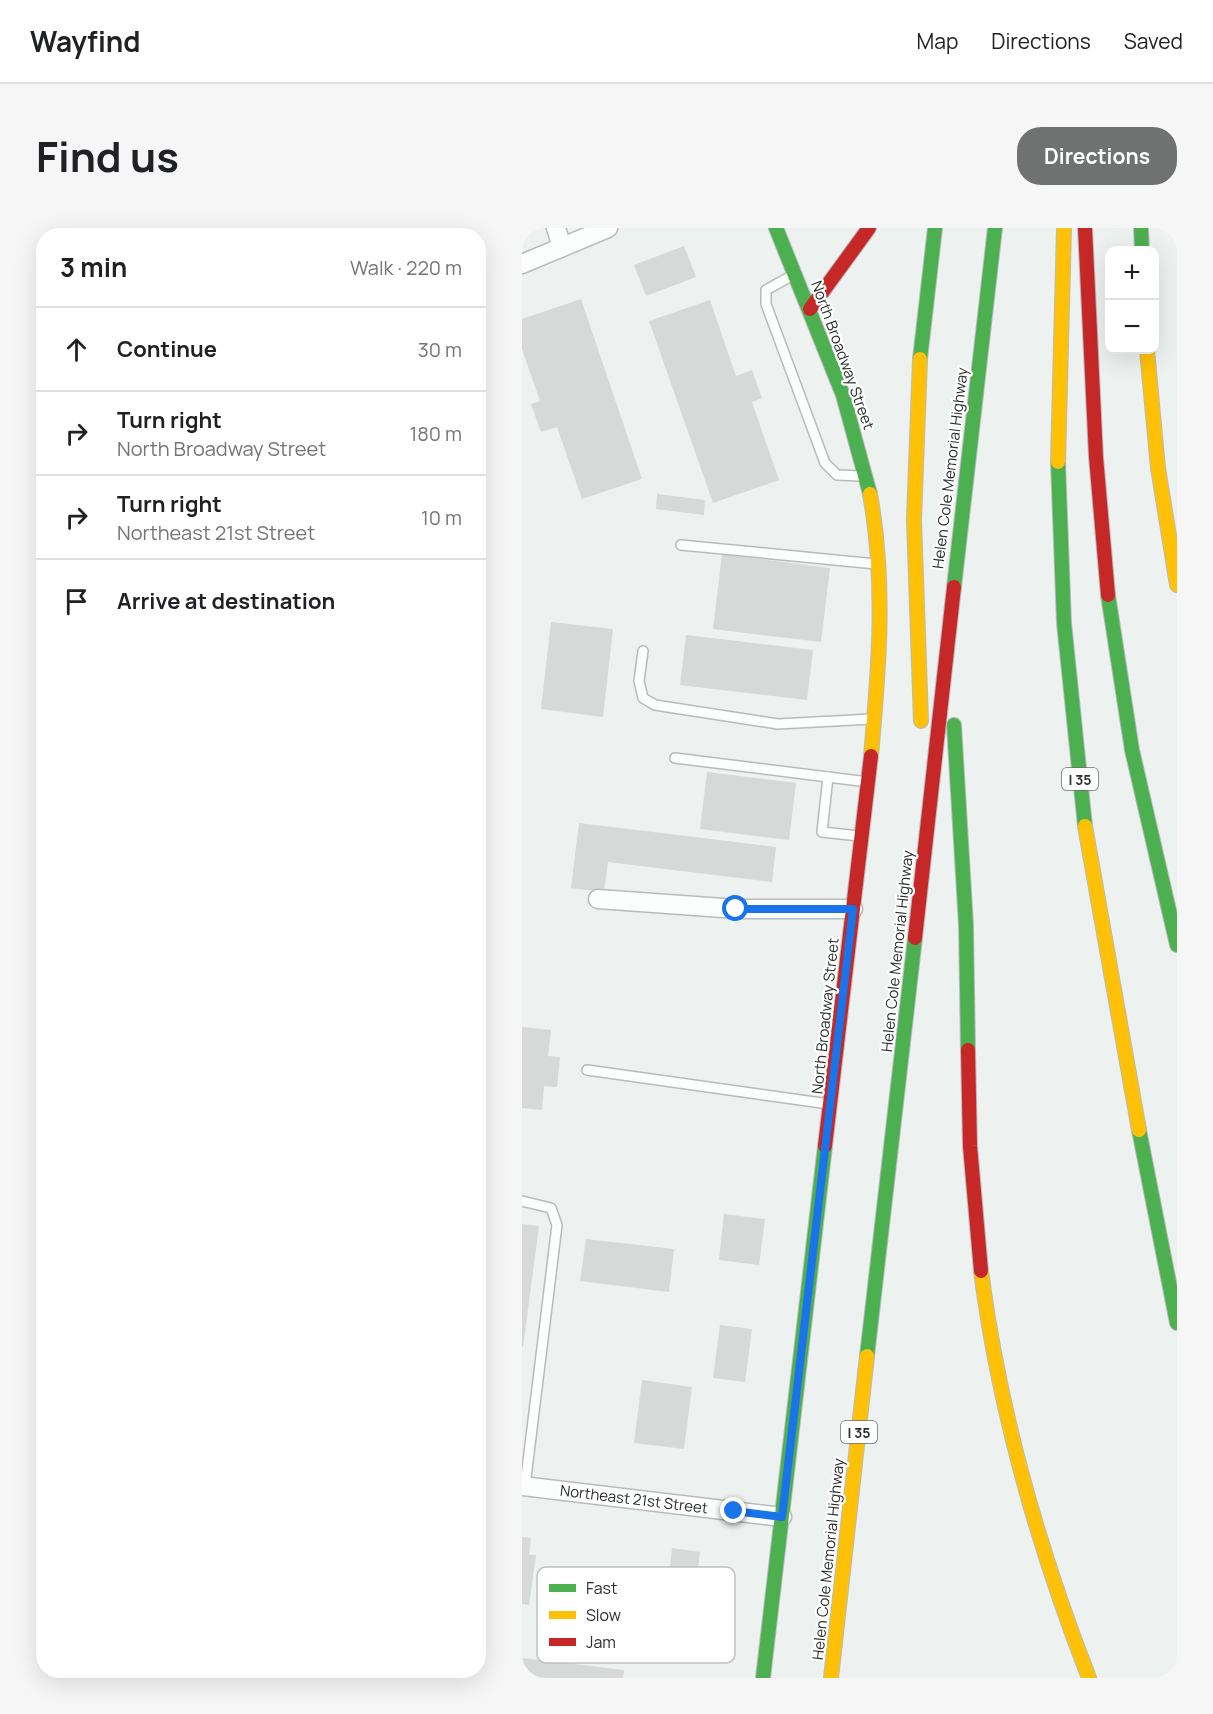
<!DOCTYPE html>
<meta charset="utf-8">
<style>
body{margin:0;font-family:Manrope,sans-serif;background:#f6f6f6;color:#202124}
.controls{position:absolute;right:18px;top:18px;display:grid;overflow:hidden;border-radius:12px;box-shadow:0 6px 24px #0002}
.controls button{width:54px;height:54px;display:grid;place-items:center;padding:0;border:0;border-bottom:2px solid #e0e0e0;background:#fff;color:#202124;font:30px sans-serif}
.stop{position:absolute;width:18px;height:18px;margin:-14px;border:4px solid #1a73e8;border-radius:50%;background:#fff}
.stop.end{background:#1a73e8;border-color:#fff;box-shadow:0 2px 6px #0008}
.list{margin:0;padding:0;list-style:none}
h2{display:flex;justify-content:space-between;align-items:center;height:78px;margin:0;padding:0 24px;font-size:26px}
h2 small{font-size:20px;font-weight:400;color:#757577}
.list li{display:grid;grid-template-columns:39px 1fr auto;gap:18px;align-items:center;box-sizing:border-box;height:84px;padding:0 24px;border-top:2px solid #e0e0e0}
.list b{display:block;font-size:22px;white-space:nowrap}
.list p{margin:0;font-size:20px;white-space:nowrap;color:#757577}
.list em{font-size:20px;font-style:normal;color:#757577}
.icon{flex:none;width:33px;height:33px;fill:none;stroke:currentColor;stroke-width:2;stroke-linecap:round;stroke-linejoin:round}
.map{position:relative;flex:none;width:655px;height:1450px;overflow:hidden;border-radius:24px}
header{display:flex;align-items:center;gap:36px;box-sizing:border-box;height:84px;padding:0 30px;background:#fff;border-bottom:2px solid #e0e0e0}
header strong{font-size:28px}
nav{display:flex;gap:33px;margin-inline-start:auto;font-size:21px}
.intro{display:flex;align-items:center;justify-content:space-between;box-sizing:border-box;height:144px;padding:0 36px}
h1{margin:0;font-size:42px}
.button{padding:15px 27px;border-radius:24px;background:#6f7271;color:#fff;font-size:21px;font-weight:700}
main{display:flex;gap:36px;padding:0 36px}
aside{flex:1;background:#fff;border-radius:24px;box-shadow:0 6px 24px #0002}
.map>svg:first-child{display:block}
.building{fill:#d6d9d8}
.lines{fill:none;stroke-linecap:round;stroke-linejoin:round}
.lane-casing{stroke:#b8bbba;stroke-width:12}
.street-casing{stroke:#b8bbba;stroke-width:21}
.fast-casing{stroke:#b8bbba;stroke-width:16}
.slow-casing{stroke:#b8bbba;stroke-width:16}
.jam-casing{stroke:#b8bbba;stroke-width:16}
.lane{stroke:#fcfdfd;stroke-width:9}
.street{stroke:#fcfdfd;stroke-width:18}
.fast{stroke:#4caf50;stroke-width:14}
.slow{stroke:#ffc107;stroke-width:14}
.jam{stroke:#c62828;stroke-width:14}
.route{stroke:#1a73e8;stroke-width:8}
.labels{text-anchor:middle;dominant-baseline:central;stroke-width:4.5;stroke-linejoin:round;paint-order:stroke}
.shield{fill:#fff;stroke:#6b6d6c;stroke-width:1.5}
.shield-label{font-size:14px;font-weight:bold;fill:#2b2e2d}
.street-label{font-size:15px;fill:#2b2e2d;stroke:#fff}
.key{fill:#fff;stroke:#bfc0c0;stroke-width:1.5}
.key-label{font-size:16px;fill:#2b2e2d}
</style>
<header>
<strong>Wayfind</strong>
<nav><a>Map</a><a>Directions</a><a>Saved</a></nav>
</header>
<div class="intro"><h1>Find us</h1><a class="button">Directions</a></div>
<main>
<aside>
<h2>3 min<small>Walk · 220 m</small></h2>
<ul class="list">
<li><svg class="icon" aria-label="ahead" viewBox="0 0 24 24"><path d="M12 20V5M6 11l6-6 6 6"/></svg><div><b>Continue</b></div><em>30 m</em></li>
<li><svg class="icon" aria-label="right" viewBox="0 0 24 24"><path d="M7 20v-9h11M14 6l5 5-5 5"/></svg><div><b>Turn right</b><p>North Broadway Street</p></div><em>180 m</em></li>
<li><svg class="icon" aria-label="right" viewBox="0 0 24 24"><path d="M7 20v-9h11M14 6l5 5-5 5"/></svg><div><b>Turn right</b><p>Northeast 21st Street</p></div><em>10 m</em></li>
<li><svg class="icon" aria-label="arrive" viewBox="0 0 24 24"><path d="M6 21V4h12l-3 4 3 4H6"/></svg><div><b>Arrive at destination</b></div></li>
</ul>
</aside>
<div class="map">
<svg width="655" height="1450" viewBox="0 0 655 1450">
<rect width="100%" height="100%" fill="#edf1ef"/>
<g class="building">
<polygon points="162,18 174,49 124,68 112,37"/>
<polygon points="59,71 120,251 60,271 35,199 19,204 9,176 18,173 0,121 0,91"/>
<polygon points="188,72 214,148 230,142 240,170 230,174 257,252 191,275 127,93"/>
<polygon points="135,266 183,272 182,287 134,281"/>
<polygon points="200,326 308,340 299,414 191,401"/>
<polygon points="29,394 91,401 81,489 19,481"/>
<polygon points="164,407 291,422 285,472 158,457"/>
<polygon points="185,544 274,555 267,612 178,601"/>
<polygon points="57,595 254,619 250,654 86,634 82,664 49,660"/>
<polygon points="0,799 29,802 26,828 38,829 35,859 22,858 20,882 0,880"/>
<polygon points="202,986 243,991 237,1037 197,1032"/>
<polygon points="0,996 17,998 1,1119 0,1119"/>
<polygon points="64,1011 152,1021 147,1064 58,1053"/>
<polygon points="198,1097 230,1101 223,1154 191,1150"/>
<polygon points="120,1152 170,1159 162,1221 112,1215"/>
<polygon points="0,1309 9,1310 7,1327 14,1327 7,1377 0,1376"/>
<polygon points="150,1320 178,1324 169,1398 84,1388 88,1352 146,1358"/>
<polygon points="0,1430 102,1442 101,1450 0,1450"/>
</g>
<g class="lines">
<defs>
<g id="lane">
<polyline points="271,47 244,62 244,76 303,235 315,247 340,248"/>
<polyline points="159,317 354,336"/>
<polyline points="121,423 117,453 121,470 133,477 256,496 350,491"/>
<polyline points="153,530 306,549"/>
<polyline points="337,608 300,604 306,549 346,554"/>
<polyline points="65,842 307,876"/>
<polyline points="0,973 29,980 35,997 3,1258"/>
</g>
<g id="street">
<polyline points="34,0 40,19"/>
<polyline points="0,36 86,0"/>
<polyline points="76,671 215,681 331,681"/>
<polyline points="0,1258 260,1289"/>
</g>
<g id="fast">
<polyline points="254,0 321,167 348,266"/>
<polyline points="619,0 620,22"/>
<polyline points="398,131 413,0"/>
<polyline points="536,234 542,395 563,598"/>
<polyline points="432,359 473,0"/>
<polyline points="586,367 610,522 655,717"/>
<polyline points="432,497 444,697 446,822"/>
<polyline points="617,902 655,1095"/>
<polyline points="345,1128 393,710"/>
<polyline points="241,1450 303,918"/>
</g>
<g id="slow">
<polyline points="625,122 636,240 655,357"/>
<polyline points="398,131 392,292 399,493"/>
<polyline points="536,234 542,0"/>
<path d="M348 266C364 354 357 439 349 528"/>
<polyline points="563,598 617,902"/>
<path d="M459 1043C477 1182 516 1319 567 1450"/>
<polyline points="309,1450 345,1128"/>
</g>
<g id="jam">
<polyline points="563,0 574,229 586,367"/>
<polyline points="288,81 347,0"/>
<polyline points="393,710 432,359"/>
<polyline points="446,822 448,918 459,1043"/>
<polyline points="303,918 349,528"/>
</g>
</defs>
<use href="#lane" class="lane-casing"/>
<use href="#street" class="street-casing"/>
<use href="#fast" class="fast-casing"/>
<use href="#slow" class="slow-casing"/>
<use href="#jam" class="jam-casing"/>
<use href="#lane" class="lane"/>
<use href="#street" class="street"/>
<use href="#fast" class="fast"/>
<use href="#slow" class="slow"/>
<use href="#jam" class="jam"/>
</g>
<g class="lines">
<polyline class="route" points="212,1283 260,1289 331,681 214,681"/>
</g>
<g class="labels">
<g class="shield">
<rect x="540" y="540" width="36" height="22" rx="4.5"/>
<rect x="319" y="1193" width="36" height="22" rx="4.5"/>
</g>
<g class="shield-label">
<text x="558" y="551">I 35</text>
<text x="337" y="1204">I 35</text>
</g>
<g class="street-label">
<text transform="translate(321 127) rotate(70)">North Broadway Street</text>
<text transform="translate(428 240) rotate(-83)">Helen Cole Memorial Highway</text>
<text transform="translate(375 723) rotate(-84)">Helen Cole Memorial Highway</text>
<text transform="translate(303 788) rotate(-84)">North Broadway Street</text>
<text transform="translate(112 1271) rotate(7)">Northeast 21st Street</text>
<text transform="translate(306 1331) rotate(-84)">Helen Cole Memorial Highway</text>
</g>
</g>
<rect x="15" y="1339" width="198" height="96" rx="9" class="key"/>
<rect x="27" y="1356" width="27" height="8" fill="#4caf50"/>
<rect x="27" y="1383" width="27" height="8" fill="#ffc107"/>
<rect x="27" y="1410" width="27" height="8" fill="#c62828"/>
<g class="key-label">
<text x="64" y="1366">Fast</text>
<text x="64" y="1393">Slow</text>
<text x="64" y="1420">Jam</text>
</g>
</svg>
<div class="controls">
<button>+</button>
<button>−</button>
</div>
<div class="stop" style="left:214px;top:681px"></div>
<div class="stop end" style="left:212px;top:1283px"></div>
</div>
</main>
